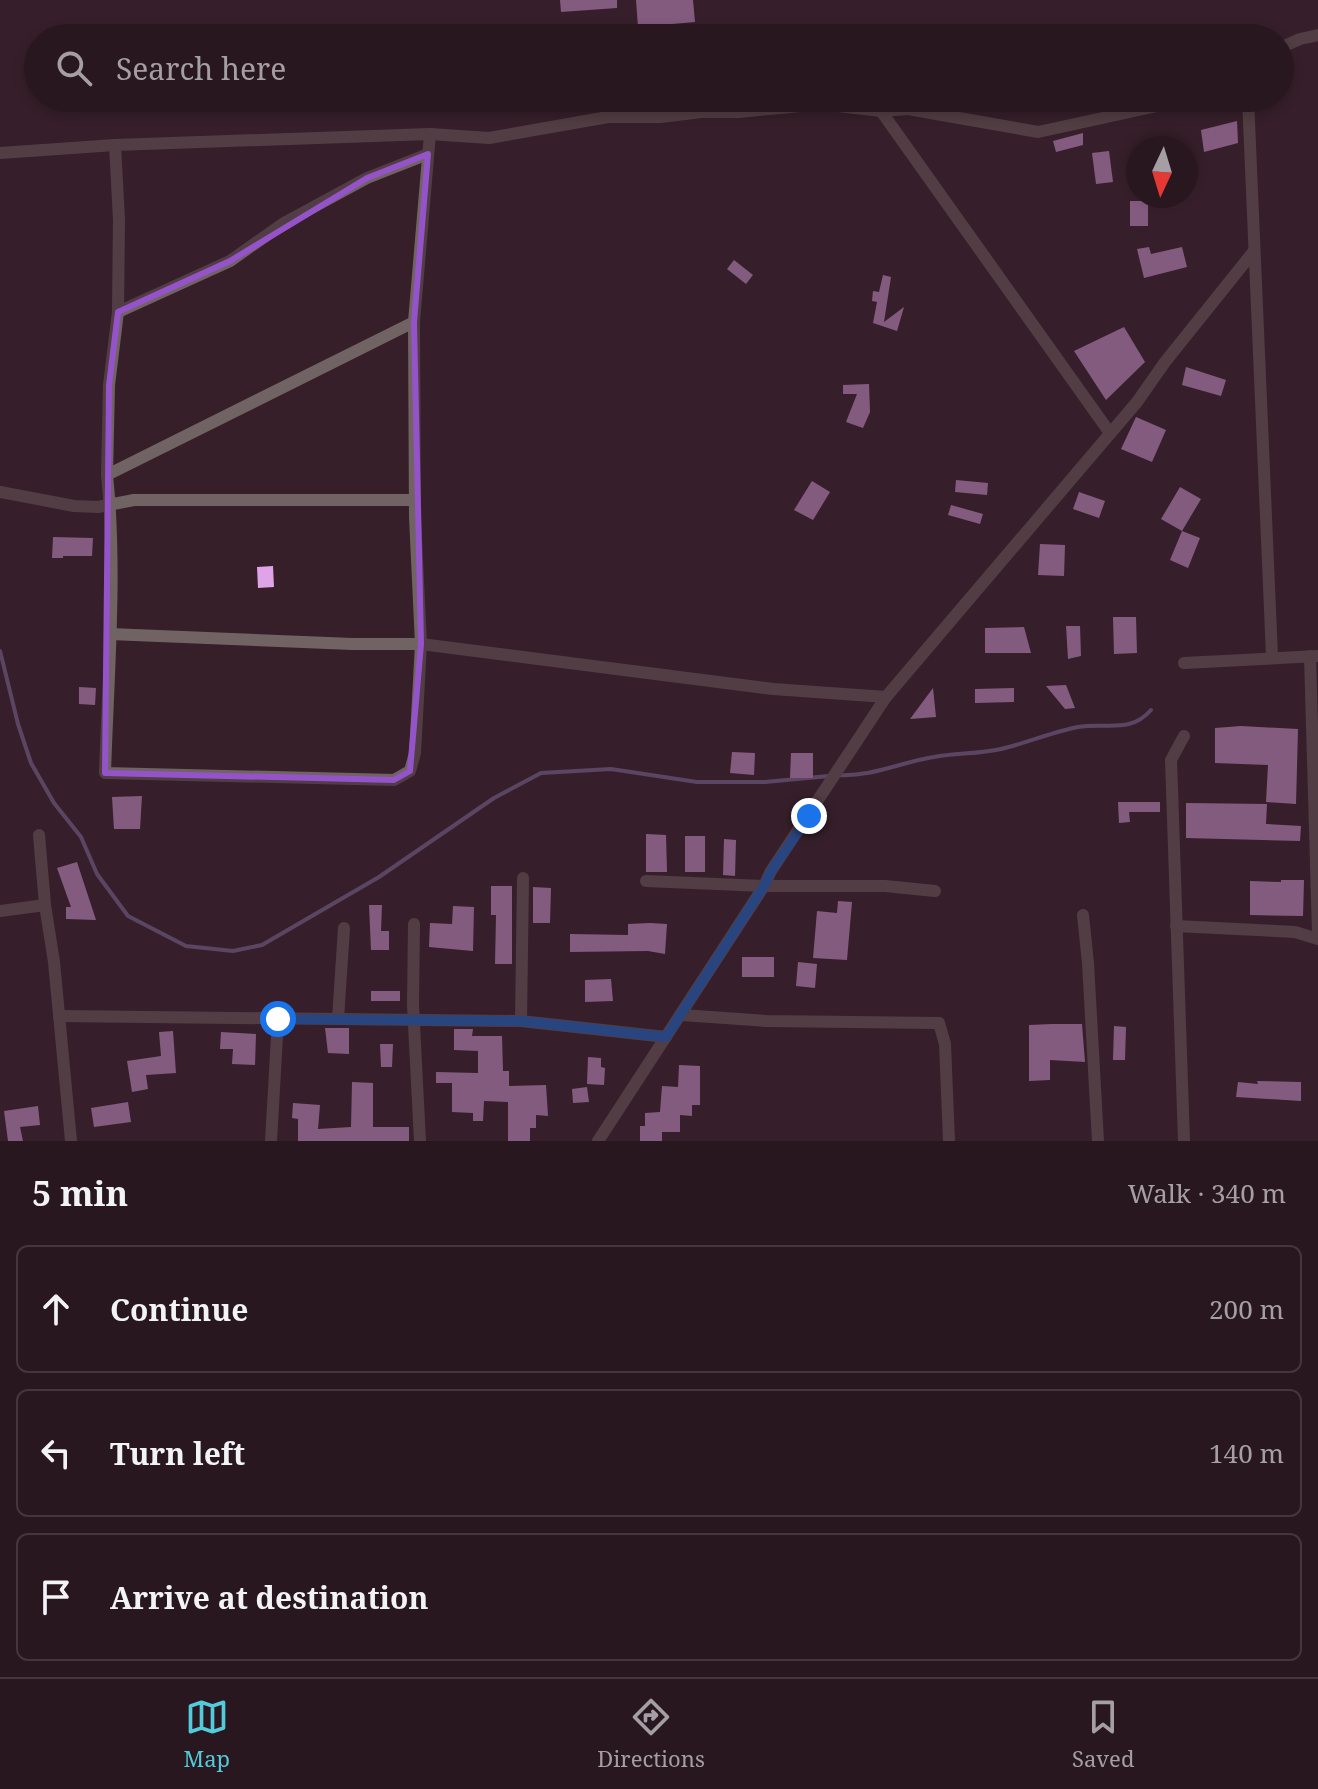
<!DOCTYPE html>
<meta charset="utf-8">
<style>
body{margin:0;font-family:"Noto Serif",serif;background:#35242d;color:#f1f3f6}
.compass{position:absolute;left:1126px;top:136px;width:72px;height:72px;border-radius:50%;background:#291720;box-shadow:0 4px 12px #0003;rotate:184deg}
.stop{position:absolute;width:24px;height:24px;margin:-18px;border:6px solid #1a73e8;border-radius:50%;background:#fff}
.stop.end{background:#1a73e8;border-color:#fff;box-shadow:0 2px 8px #0008}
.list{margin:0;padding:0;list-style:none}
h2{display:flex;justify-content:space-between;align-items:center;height:104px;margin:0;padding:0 32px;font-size:34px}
h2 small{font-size:26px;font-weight:400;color:#a59fa5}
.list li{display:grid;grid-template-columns:52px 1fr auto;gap:24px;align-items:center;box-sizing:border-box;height:128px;margin:0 16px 16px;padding:0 16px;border:2px solid #45363e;border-radius:12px}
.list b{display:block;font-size:30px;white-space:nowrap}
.list em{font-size:26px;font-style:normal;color:#a59fa5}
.icon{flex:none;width:44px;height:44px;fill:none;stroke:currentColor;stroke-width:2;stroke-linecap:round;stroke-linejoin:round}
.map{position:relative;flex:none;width:1318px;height:1141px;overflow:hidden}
.search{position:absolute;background:#291720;box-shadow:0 4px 12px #0003;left:24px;right:24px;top:24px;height:88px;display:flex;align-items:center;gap:20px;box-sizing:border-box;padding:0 28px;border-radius:44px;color:#a59fa5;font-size:30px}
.sheet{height:536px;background:#291720}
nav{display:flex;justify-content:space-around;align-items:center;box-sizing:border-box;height:112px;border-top:2px solid #45363e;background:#291720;font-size:22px;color:#a59fa5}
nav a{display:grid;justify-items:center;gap:4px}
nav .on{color:#53cbda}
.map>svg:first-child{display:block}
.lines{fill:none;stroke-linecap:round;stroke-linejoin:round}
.stream{stroke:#8675a8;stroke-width:4}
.building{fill:#dfa4e7}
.minor{stroke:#716363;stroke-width:12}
.route{stroke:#1a73e8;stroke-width:10}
.marked{fill:none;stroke:#9553ca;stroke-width:6;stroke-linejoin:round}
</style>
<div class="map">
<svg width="1318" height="1141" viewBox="0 0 1318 1141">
<rect width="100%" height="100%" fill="#371f2a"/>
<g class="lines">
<g class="stream">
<polyline points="0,651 18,724 31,763 54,803 81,837 97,874 128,916 186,946 233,951 262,945 379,877 494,798 541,773 611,769 697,782 765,782 829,776"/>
<path d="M838 775C872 777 901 762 934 757 956 753 979 754 1001 749 1027 743 1052 732 1078 727 1107 722 1130 734 1151 710"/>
</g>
</g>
<g class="building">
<polygon points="560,0 617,0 617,8 561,12"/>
<polygon points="636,0 693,0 695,22 638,27"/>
<polygon points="1237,121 1238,143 1204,152 1201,130"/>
<polygon points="1083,133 1083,145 1056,152 1053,141"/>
<polygon points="1109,151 1113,182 1096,184 1092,153"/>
<rect x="1130" y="201" width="18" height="25"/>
<polygon points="1149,247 1151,254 1182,247 1187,267 1144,278 1137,249"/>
<polygon points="734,260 753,275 746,284 727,269"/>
<polygon points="883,275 891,277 884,322 904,307 897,331 873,323 877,302 872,301 873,291 879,292"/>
<polygon points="1124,327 1145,362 1106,400 1074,351"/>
<polygon points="1186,367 1226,380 1221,396 1182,385"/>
<polygon points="869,384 870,412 863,428 846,422 857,394 843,394 843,385"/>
<polygon points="1136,417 1166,430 1152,462 1121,449"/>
<polygon points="956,480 988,483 987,495 955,492"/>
<polygon points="812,481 830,492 813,520 794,510"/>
<polygon points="1180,487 1201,499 1182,531 1161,519"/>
<polygon points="1079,492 1105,501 1099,518 1073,509"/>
<polygon points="951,505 983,514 980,524 948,515"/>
<polygon points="1182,531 1200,538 1188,568 1170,560"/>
<polygon points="53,537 93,538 92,556 63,556 63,558 52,558"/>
<polygon points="1040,544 1065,545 1064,576 1038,575"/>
<polygon points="273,566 274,587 258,588 257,567"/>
<polygon points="1113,617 1136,617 1137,653 1114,654"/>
<polygon points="1066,626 1080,626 1081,656 1068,659"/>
<polygon points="1024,627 1031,653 985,653 985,628"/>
<polygon points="1066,685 1075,708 1065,709 1046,686"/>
<polygon points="79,687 96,688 95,705 79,704"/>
<polygon points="933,688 936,717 910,719"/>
<polygon points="1014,688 1014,702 975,703 975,689"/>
<polygon points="1241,726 1298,729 1296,804 1266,802 1268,765 1215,763 1215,728"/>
<polygon points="732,752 755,753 754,775 730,773"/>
<polygon points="791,753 813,753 813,778 790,778"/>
<polygon points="142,796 140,829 114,829 112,797"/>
<polygon points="1118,802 1160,802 1160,812 1129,812 1130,822 1119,823"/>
<polygon points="1186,803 1267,804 1266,824 1301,826 1300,841 1186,838"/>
<polygon points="646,834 666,835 667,872 646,872"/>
<rect x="685" y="836" width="20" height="36"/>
<polygon points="724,839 736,840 735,876 723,875"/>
<polygon points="77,862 96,920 66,919 66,907 71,907 57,868"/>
<polygon points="1281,880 1304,880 1303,916 1250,915 1250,881 1281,882"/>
<polygon points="491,886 512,886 512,964 495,964 496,915 491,915"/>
<polygon points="533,887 551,888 550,923 533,923"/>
<polygon points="838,901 852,902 847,960 813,958 817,911 837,913"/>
<polygon points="369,905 382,905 381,931 389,931 389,950 371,950"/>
<polygon points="453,906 474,907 473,951 429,947 430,923 452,924"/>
<polygon points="650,923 667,924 665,954 648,951 570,952 570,934 628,935 628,924"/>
<rect x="742" y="957" width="32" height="20"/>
<polygon points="798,962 817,964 815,988 796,986"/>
<polygon points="611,979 613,1001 585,1002 585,980"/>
<rect x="371" y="991" width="29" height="10"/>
<polygon points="1052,1024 1082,1024 1085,1062 1050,1060 1050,1080 1029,1081 1029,1025"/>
<polygon points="1114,1026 1126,1027 1125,1060 1113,1060"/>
<polygon points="325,1028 349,1028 349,1054 328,1053"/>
<polygon points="454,1029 473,1029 472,1036 502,1036 503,1071 509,1071 509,1086 546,1085 548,1116 536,1115 536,1128 530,1128 530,1141 508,1141 508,1102 484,1101 483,1121 473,1121 473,1113 452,1112 452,1083 436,1083 436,1072 478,1073 478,1051 454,1050"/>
<polygon points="173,1031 176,1073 146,1075 148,1089 132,1092 127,1061 161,1056 159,1032"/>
<polygon points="221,1032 256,1034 255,1065 232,1064 233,1049 220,1049"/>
<polygon points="380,1044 393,1044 392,1067 381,1067"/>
<polygon points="588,1057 601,1058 601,1067 605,1068 604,1085 587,1084"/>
<polygon points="679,1065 700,1066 700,1105 692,1105 692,1116 680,1115 680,1132 662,1132 662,1141 640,1141 640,1126 645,1126 645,1113 660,1112 662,1086 678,1087"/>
<polygon points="1257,1081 1301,1082 1301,1101 1236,1097 1238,1082 1258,1084"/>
<polygon points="352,1082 373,1083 373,1127 409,1127 409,1141 298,1141 298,1119 292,1118 293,1103 320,1105 318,1129 351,1127"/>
<polygon points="587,1087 589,1102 573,1103 572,1089"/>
<polygon points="128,1102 131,1122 94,1127 91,1108"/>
<polygon points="38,1106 40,1125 20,1127 23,1141 8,1141 4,1111"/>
</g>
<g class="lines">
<g class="minor">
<polyline points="1280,48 1300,39 1318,35"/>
<polyline points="1248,98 1272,656"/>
<polyline points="881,111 1110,433"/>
<polyline points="0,153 115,145"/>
<polyline points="118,312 119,220 115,145 430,134 489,138 608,117 660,117 702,112 739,112 821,104 881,111 908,109 1038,132 1194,98"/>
<path d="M414 322 107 475C117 571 108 677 105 773L394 780 410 771 415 753 421 644 415 517 414 322 430 134"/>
<polyline points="107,475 109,385 118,312 230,261 284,223 367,178 428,154"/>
<polyline points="0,492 74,506 98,507 134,500 415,500"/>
<polyline points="110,634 352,644 421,644 773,689 886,697"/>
<polyline points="1310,656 1318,933"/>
<polyline points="1184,663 1318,656"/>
<polyline points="1184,736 1171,760 1184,1141"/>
<polyline points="39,835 45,905 54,962 71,1141"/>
<polyline points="646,881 764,886 885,886 935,891"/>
<polyline points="0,911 45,905"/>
<polyline points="1083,915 1088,963 1098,1141"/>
<polyline points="414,924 413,1005 420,1141"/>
<polyline points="1176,926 1295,932 1318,939"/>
<polyline points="682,1015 766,1021 939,1023 945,1044 949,1141"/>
<polyline points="59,1016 521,1021 666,1037"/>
<polyline points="338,1019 344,928"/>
<polyline points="521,1021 523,878"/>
<polyline points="271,1141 278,1019"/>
<polyline points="598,1141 764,886 771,871 886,697 1137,402 1165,362 1254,251"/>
</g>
</g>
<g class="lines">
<polyline class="route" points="278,1019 521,1021 666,1037 764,886 771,871 809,816"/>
</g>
<path d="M0 0H1318V1141H0ZM428 154 414 322 421 644 410 771 394 780 105 773 109 385 118 312 230 261 367 178Z" fill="#371f2a" fill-opacity=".55" fill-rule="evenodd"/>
<path class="marked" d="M428 154 414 322 421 644 410 771 394 780 105 773 109 385 118 312 230 261 367 178Z"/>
</svg>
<svg class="compass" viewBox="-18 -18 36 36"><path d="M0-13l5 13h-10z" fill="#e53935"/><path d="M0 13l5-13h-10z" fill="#a59fa5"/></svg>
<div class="stop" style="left:278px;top:1019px"></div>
<div class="stop end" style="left:809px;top:816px"></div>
<div class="search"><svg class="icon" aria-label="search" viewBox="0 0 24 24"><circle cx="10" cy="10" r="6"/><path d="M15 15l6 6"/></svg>Search here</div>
</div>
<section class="sheet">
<h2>5 min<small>Walk · 340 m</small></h2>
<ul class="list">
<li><svg class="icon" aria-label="ahead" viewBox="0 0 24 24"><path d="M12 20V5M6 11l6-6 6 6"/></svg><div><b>Continue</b></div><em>200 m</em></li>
<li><svg class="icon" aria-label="left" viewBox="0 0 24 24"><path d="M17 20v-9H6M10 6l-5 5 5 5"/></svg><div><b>Turn left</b></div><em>140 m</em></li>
<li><svg class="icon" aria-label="arrive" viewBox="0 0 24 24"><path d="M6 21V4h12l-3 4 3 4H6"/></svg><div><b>Arrive at destination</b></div></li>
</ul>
</section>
<nav>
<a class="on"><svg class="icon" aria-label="map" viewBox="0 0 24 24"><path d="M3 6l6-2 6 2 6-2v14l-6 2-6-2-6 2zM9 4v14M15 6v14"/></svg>Map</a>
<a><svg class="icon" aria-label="directions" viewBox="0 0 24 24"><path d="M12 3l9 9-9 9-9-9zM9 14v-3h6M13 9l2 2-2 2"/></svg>Directions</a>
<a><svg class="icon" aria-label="saved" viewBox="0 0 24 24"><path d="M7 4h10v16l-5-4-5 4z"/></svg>Saved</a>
</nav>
